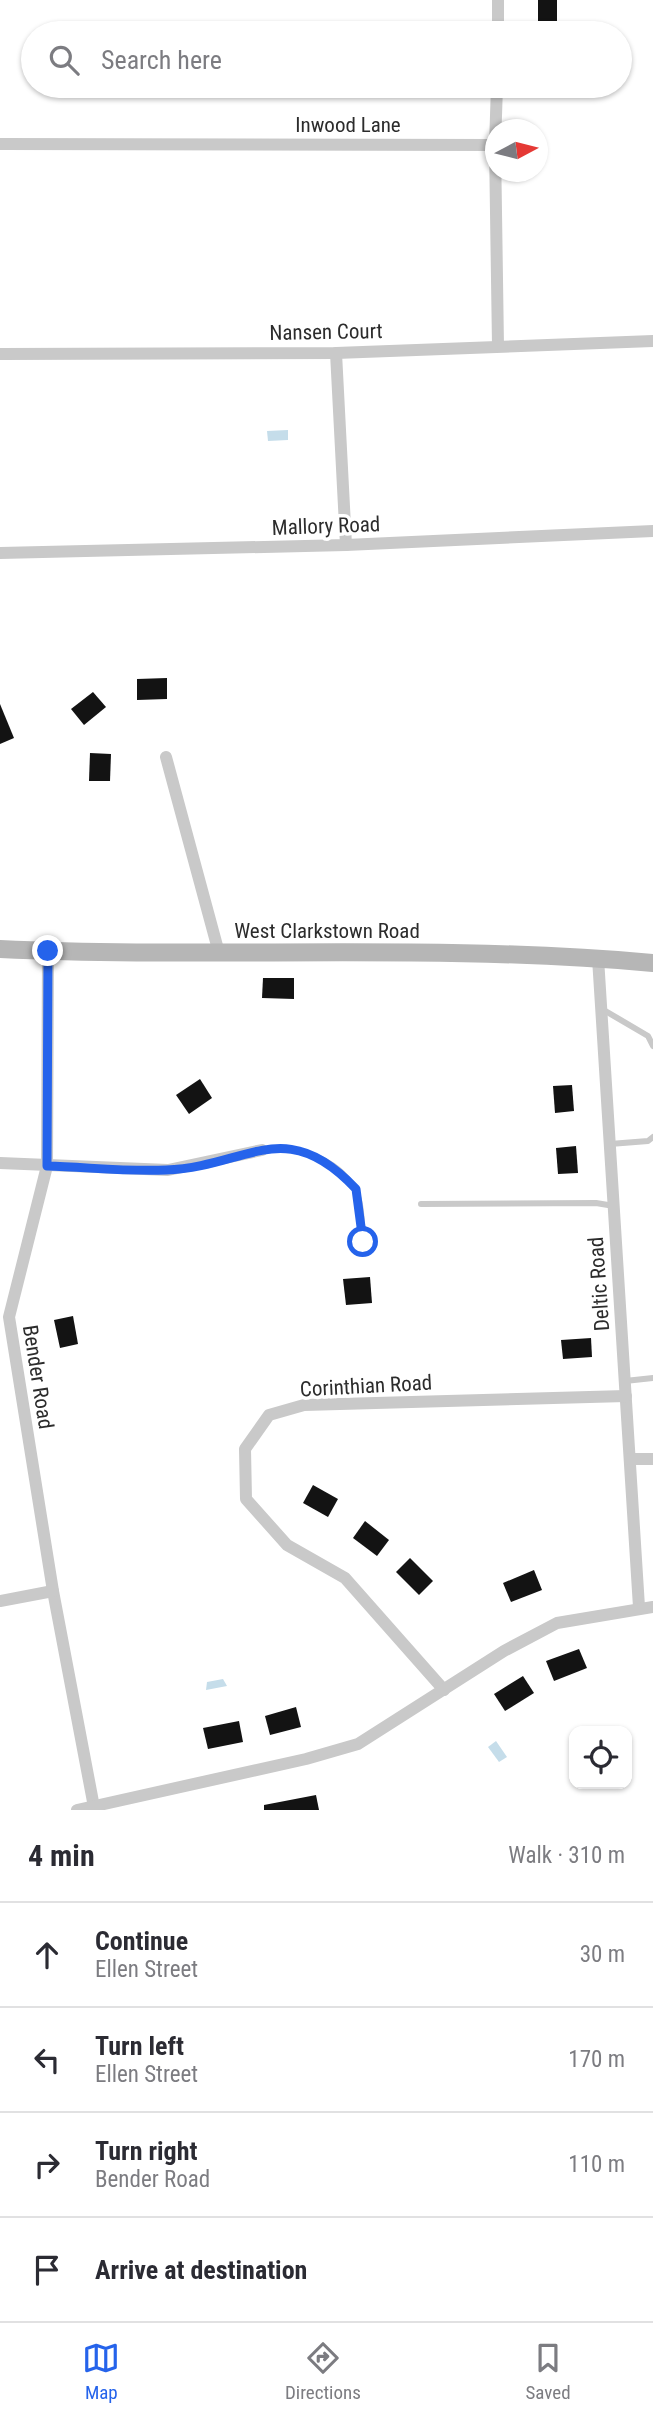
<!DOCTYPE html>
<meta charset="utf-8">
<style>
body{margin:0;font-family:"Roboto Condensed",sans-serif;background:#f2f2f3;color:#2b2b33}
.controls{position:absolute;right:21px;bottom:21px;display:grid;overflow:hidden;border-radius:14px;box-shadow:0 2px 5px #0004}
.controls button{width:63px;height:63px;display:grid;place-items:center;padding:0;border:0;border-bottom:2px solid #e1e1e2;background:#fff;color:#2b2b33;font:35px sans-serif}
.compass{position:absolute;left:485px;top:119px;width:63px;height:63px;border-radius:50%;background:#fff;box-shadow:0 2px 5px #0004;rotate:83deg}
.stop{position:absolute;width:21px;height:21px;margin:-16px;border:5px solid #2563eb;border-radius:50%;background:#fff}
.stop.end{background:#2563eb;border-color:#fff;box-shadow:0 2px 7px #0008}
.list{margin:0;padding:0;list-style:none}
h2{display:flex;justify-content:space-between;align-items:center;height:91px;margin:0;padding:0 28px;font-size:30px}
h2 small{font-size:23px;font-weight:400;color:#7c7c81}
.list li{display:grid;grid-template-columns:46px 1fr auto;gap:21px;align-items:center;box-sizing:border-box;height:105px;padding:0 28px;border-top:2px solid #e1e1e2}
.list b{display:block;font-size:26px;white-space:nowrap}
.list p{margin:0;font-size:23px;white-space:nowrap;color:#7c7c81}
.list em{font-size:23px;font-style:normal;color:#7c7c81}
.icon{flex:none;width:38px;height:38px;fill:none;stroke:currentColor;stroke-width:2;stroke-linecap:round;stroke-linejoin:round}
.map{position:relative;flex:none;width:653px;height:1810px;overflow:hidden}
.search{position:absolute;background:#fff;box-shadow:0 2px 5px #0004;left:21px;right:21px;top:21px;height:77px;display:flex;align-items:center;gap:18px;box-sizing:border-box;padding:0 24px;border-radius:38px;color:#7c7c81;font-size:26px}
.sheet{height:511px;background:#fff}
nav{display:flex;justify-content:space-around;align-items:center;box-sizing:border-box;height:98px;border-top:2px solid #e1e1e2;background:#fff;font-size:19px;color:#7c7c81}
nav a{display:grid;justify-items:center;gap:4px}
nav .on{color:#2563eb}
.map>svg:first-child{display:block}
.water{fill:#c5ddea}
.building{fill:#131313}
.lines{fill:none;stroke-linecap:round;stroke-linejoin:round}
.lane{stroke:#c9c9c9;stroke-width:6}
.street{stroke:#c9c9c9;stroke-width:12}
.secondary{stroke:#b6b6b6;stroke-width:18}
.route{stroke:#2563eb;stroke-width:9}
.labels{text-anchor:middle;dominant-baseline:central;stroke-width:7;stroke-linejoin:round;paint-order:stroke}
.street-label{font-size:21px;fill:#2c2c2c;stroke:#fff}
</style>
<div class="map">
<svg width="653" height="1810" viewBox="0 0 653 1810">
<rect width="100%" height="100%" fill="#fff"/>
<g class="water">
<polygon points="288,430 288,440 268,441 267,431"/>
<polygon points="223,1679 227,1686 206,1690 207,1682"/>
<polygon points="496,1741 507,1757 499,1762 488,1747"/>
</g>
<g class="building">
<rect x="538" y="0" width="19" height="27"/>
<polygon points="167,678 167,699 137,700 137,679"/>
<polygon points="93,692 106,707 84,725 71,709"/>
<polygon points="0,704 14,738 0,744"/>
<polygon points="90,753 111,754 110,781 89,781"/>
<polygon points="263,978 294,978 294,999 262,998"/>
<polygon points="200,1079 212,1098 189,1114 176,1095"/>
<polygon points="572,1085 574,1111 555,1113 553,1086"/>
<polygon points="576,1146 578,1173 558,1174 556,1148"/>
<polygon points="370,1277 372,1303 346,1305 343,1279"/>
<polygon points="73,1316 78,1344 60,1348 54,1320"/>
<polygon points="591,1338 592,1357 563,1359 561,1340"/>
<polygon points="313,1485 338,1499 328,1517 303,1503"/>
<polygon points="365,1521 389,1540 377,1556 353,1538"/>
<polygon points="410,1558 433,1581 419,1595 396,1572"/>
<polygon points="534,1570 542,1590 511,1602 503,1583"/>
<polygon points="579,1649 587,1668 554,1681 546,1661"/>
<polygon points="523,1676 534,1693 505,1711 494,1694"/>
<polygon points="296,1707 301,1727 270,1735 265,1716"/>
<polygon points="239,1721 243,1742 208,1749 203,1728"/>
<polygon points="316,1795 319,1810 264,1810 264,1805"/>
</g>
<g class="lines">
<g class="lane">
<polyline points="602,1009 648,1036 653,1046"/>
<polyline points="610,1144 648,1141 653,1137"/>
<path d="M262 1150C294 1145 336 1157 354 1188 363 1201 361 1227 364 1242"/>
<polyline points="421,1204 596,1203 614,1206"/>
<polyline points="625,1381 653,1378"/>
</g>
<g class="street">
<polyline points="498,0 498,33"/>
<polyline points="0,144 495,145 498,346"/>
<polyline points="495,145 497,86"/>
<polyline points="336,353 346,545"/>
<polyline points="0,354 336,353 653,341"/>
<polyline points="0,553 346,545 653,531"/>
<polyline points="166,757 219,953"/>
<polyline points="48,951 47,1166 9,1317 53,1591 94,1807"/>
<polyline points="598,958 639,1607"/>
<polyline points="0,1163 168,1170 262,1150"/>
<polyline points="630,1459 653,1459"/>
<polyline points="0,1601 53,1591"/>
<polyline points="444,1690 345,1578 287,1545 246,1499 245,1449 269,1415 304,1405 626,1396"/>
<polyline points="77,1810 306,1759 358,1744 504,1651 557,1623 653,1607"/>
</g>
<path class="secondary" d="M0 949C217 959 436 943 653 963"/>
</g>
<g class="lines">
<path class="route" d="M48 951 47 1166C86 1167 127 1172 166 1170 247 1167 285 1113 356 1189L363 1242"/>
</g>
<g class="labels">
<g class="street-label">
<text x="348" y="125">Inwood Lane</text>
<text transform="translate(326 332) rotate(-1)">Nansen Court</text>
<text transform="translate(326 526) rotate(-2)">Mallory Road</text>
<text x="327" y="931">West Clarkstown Road</text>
<text transform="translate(599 1284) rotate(-94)">Deltic Road</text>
<text transform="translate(38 1377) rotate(81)">Bender Road</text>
<text transform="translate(366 1386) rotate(-3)">Corinthian Road</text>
</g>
</g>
</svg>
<div class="controls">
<button><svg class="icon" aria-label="locate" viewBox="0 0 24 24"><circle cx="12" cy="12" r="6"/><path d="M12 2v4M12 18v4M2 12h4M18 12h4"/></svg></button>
</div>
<svg class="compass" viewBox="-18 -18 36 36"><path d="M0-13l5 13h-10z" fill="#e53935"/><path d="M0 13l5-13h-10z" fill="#7c7c81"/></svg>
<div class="stop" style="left:363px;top:1242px"></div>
<div class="stop end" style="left:48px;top:951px"></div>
<div class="search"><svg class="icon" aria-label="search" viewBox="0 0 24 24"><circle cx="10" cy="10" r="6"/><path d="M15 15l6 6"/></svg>Search here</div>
</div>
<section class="sheet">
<h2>4 min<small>Walk · 310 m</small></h2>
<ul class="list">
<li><svg class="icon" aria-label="ahead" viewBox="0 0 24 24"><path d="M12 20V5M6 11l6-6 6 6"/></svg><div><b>Continue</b><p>Ellen Street</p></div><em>30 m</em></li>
<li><svg class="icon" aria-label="left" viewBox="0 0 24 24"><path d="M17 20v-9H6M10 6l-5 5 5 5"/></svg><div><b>Turn left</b><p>Ellen Street</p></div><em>170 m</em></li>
<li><svg class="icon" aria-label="right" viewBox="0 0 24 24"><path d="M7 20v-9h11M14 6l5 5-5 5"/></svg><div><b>Turn right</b><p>Bender Road</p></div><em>110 m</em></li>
<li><svg class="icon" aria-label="arrive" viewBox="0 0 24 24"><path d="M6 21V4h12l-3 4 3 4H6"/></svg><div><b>Arrive at destination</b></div></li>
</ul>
</section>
<nav>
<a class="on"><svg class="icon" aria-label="map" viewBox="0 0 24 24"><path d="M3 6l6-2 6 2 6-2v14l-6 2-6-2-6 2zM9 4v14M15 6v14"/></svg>Map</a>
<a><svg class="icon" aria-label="directions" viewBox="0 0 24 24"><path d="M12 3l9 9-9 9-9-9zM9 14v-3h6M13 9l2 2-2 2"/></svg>Directions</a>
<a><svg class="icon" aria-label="saved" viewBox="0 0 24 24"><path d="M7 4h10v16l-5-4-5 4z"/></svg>Saved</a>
</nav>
